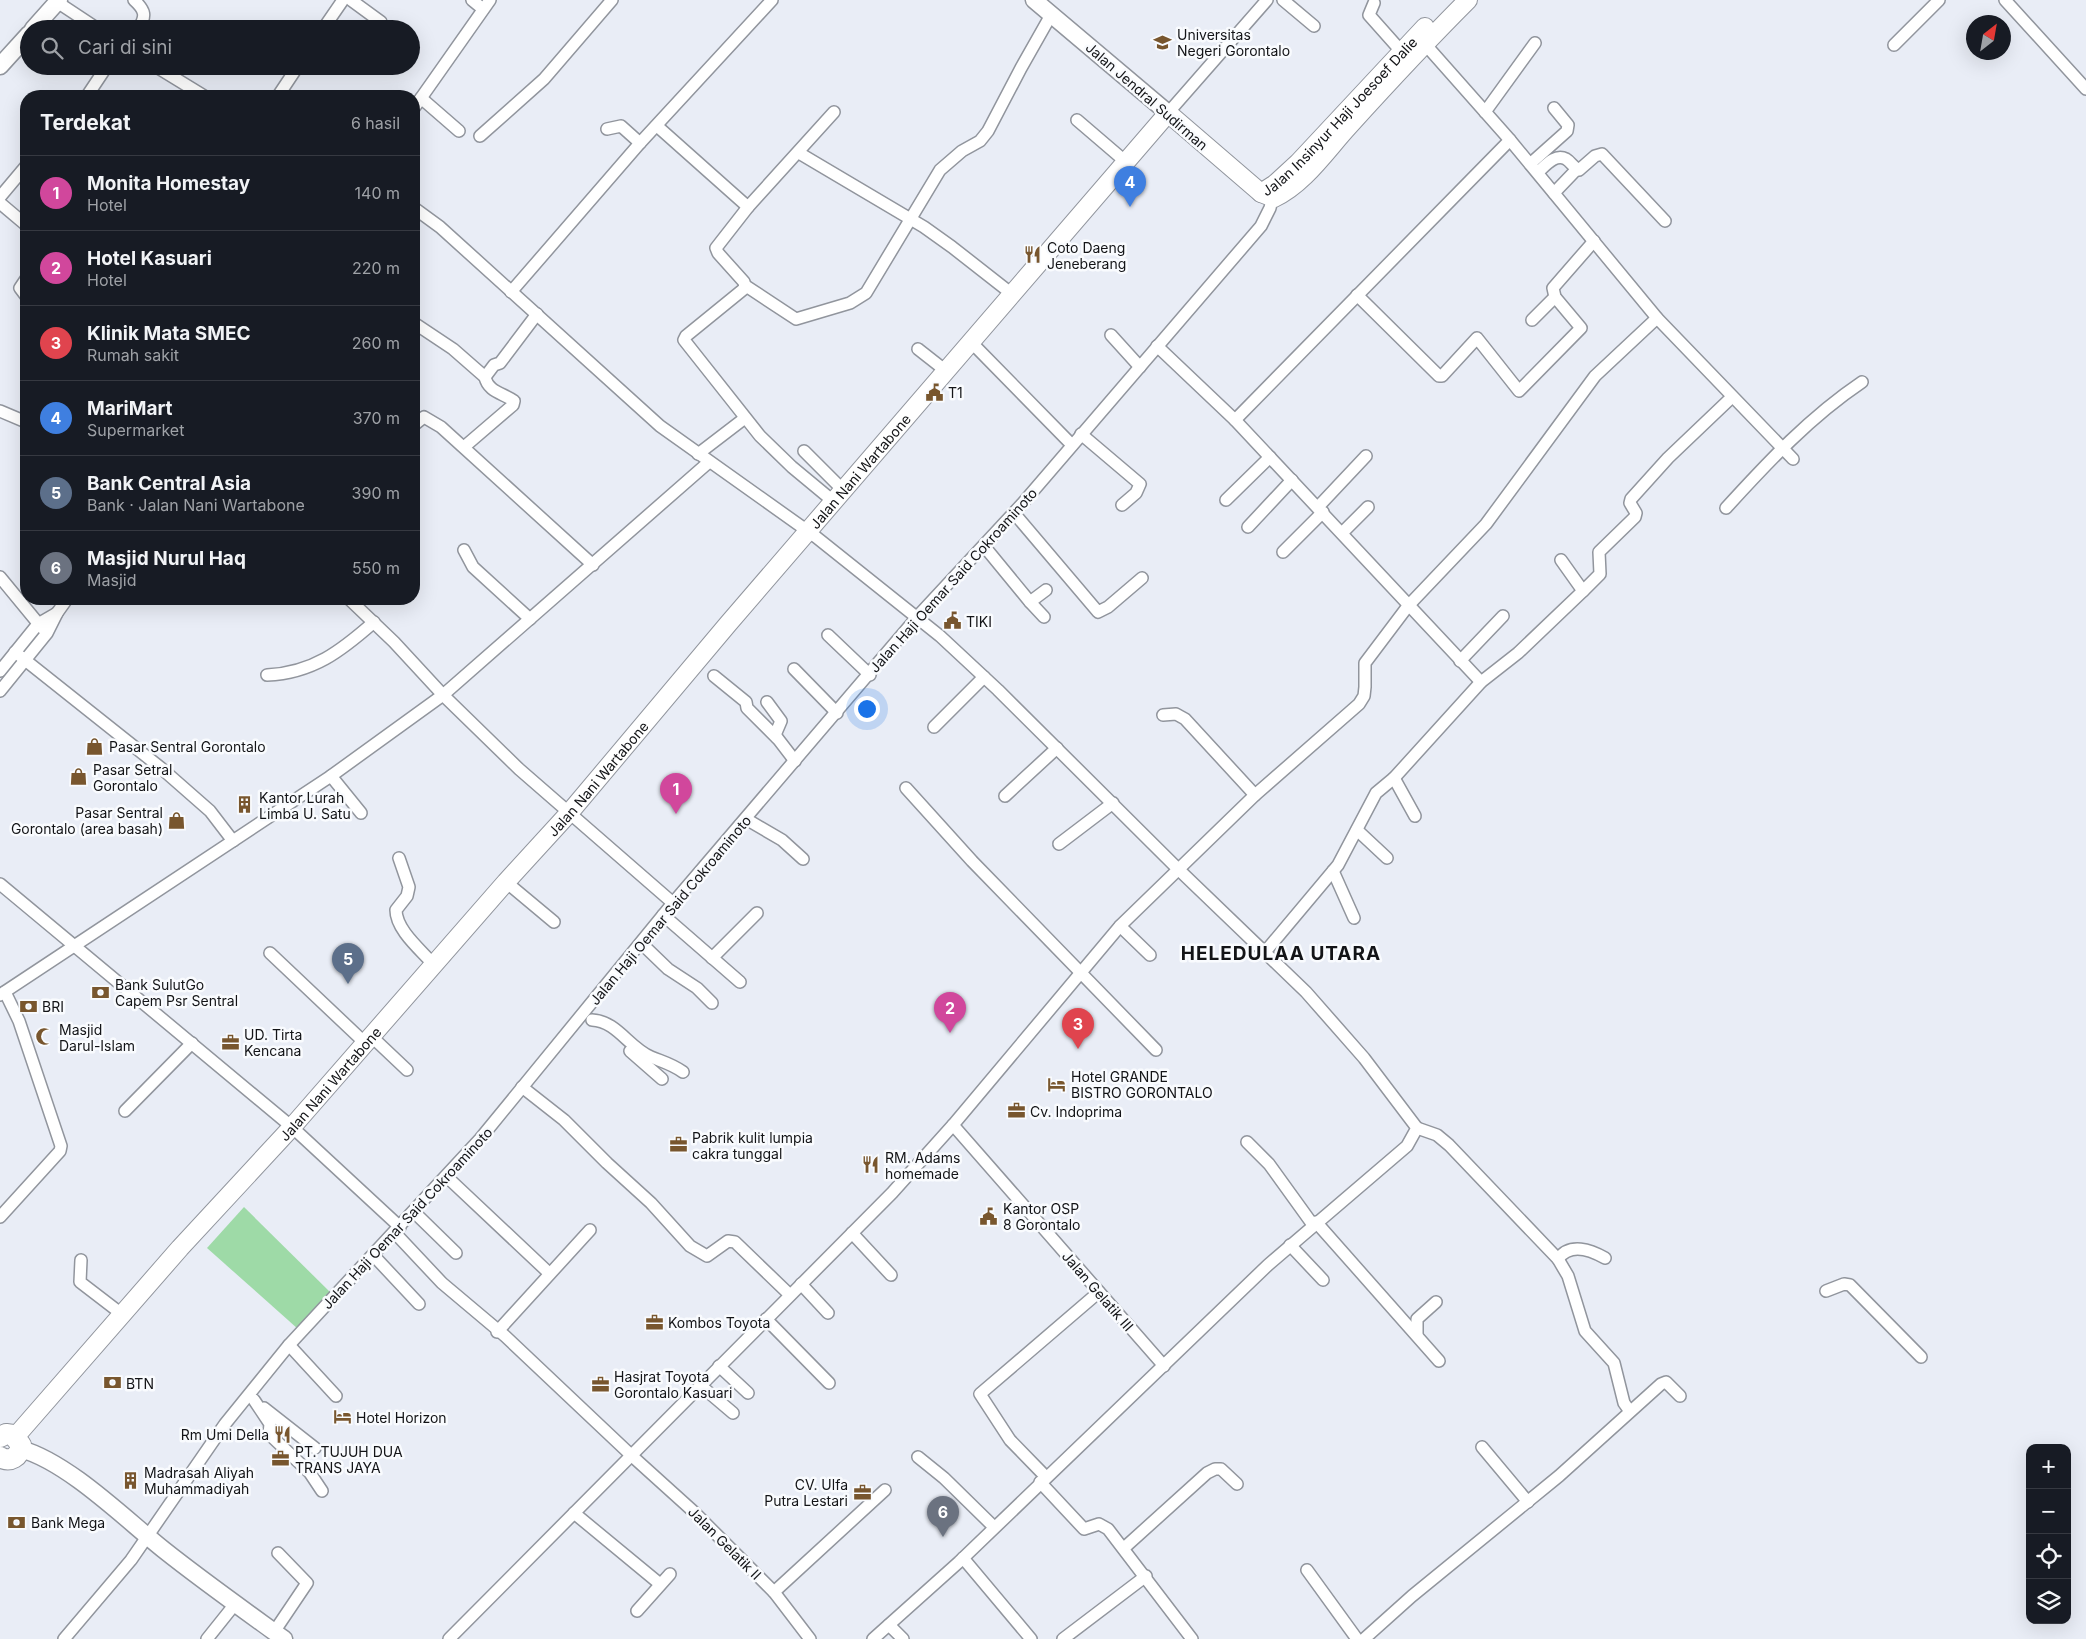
<!DOCTYPE html>
<html lang="id">
<meta charset="utf-8">
<style>
body{margin:0;font-family:Inter,sans-serif;background:#20242c;color:#f1f3f6}
.controls{position:absolute;right:15px;bottom:15px;display:grid;overflow:hidden;border-radius:10px;box-shadow:0 5px 20px #0002}
.controls button{width:45px;height:45px;display:grid;place-items:center;padding:0;border:0;border-bottom:1px solid #363941;background:#171b24;color:#f1f3f6;font:25px sans-serif}
.compass{position:absolute;left:1966px;top:15px;width:45px;height:45px;border-radius:50%;background:#171b24;box-shadow:0 5px 20px #0002;rotate:31deg}
.you{position:absolute;left:866px;top:708px;width:18px;height:18px;margin:-12px;border:4px solid #fff;border-radius:50%;background:#1a73e8;box-shadow:0 0 0 8px #1a73e833}
.badge{display:grid;place-items:center;width:32px;height:32px;border-radius:50%;background:#bbac9c;color:#fff;font-size:16px;font-weight:700}
.pin{position:absolute;translate:-50% -41px;filter:drop-shadow(0 1px 2px #0008)}
.pin::after{content:'';position:absolute;top:26px;width:18px;height:15px;background:inherit;clip-path:polygon(0 0,100% 0,50% 100%)}
.list{margin:0;padding:0;list-style:none}
h2{display:flex;justify-content:space-between;align-items:center;height:65px;margin:0;padding:0 20px;font-size:21px}
h2 small{font-size:16px;font-weight:400;color:#9ea1a6}
.list li{display:grid;grid-template-columns:32px 1fr auto;gap:15px;align-items:center;box-sizing:border-box;height:75px;padding:0 20px;border-top:1px solid #363941}
.list b{display:block;font-size:19px;white-space:nowrap}
.list p{margin:0;font-size:16px;white-space:nowrap;color:#9ea1a6}
.list em{font-size:16px;font-style:normal;color:#9ea1a6}
.icon{flex:none;width:28px;height:28px;fill:none;stroke:currentColor;stroke-width:2;stroke-linecap:round;stroke-linejoin:round}
.map{position:relative;flex:none;width:2086px;height:1639px;overflow:hidden}
.search{position:absolute;background:#171b24;box-shadow:0 5px 20px #0002;left:20px;top:20px;width:400px;height:55px;display:flex;align-items:center;gap:12px;box-sizing:border-box;padding:0 18px;border-radius:28px;color:#9ea1a6;font-size:19px}
.panel{position:absolute;background:#171b24;box-shadow:0 5px 20px #0002;left:20px;top:90px;width:400px;height:515px;border-radius:20px}
.map>svg:first-child{display:block}
.green{fill:#9edaa7}
.lines{fill:none;stroke-linecap:round;stroke-linejoin:round}
.street-casing{stroke:#91959d;stroke-width:14}
.secondary-casing{stroke:#91959d;stroke-width:19}
.primary-casing{stroke:#91959d;stroke-width:20}
.highway-casing{stroke:#91959d;stroke-width:22}
.street{stroke:#fff;stroke-width:11}
.secondary{stroke:#fff;stroke-width:16}
.primary{stroke:#fff;stroke-width:18}
.highway{stroke:#fff;stroke-width:20}
.labels{text-anchor:middle;dominant-baseline:central;stroke-width:5;stroke-linejoin:round;paint-order:stroke}
.poi-label{font-size:14px;fill:#131417;stroke:#f9fbfe;text-anchor:start}
.street-label{font-size:14px;fill:#131417;stroke:#f9fbfe}
.district-label{font-size:19px;font-weight:bold;letter-spacing:1px;fill:#131417;stroke:#f9fbfe}
</style>
<div class="map">
<svg width="2086" height="1639" viewBox="0 0 2086 1639">
<rect width="100%" height="100%" fill="#e9edf6"/>
<polygon class="green" points="244,1207 332,1294 298,1329 207,1248"/>
<g class="lines">
<defs>
<g id="street">
<path d="M134 0C145 10 147 16 138 29"/>
<polyline points="351,0 381,22"/>
<polyline points="472,0 483,9"/>
<polyline points="1283,0 1314,26"/>
<polyline points="2005,0 2086,89"/>
<polyline points="57,2 98,29"/>
<polyline points="1374,3 1369,15 1401,51"/>
<polyline points="323,29 343,0"/>
<polyline points="1425,44 1510,140 1657,318 1793,459"/>
<polyline points="1894,45 1939,0"/>
<polyline points="155,66 204,96"/>
<polyline points="87,96 107,66"/>
<polyline points="278,96 298,66"/>
<polyline points="421,98 459,131"/>
<polyline points="414,108 490,0"/>
<polyline points="1485,112 1535,43"/>
<polyline points="1168,113 1267,0"/>
<polyline points="1077,120 1126,162"/>
<polyline points="657,126 748,207 834,112"/>
<polyline points="607,129 621,126 640,143"/>
<polyline points="480,136 544,79 612,0"/>
<polyline points="799,153 924,227 952,247 1012,294"/>
<polyline points="1530,164 1567,131 1568,125 1554,108"/>
<path d="M1538 172C1545 166 1555 153 1566 159 1571 162 1573 167 1579 170L1595 156 1602 154 1665 221"/>
<polyline points="1554,193 1577,169"/>
<polyline points="0,197 26,166"/>
<polyline points="0,203 26,225"/>
<polyline points="748,207 716,248 718,253 744,282 745,288 686,336 684,340 760,436 792,467 833,501"/>
<polyline points="414,208 440,227 660,426 816,537 940,636 998,690 1177,868 1306,992 1364,1058 1417,1128 1407,1146 1268,1265 959,1562 873,1639"/>
<polyline points="26,279 20,288 26,296"/>
<polyline points="746,286 796,319 850,303 866,293 940,170 962,151 980,141 988,131 1021,68 1051,15"/>
<polyline points="511,292 640,143 772,0"/>
<polyline points="1357,295 1439,376 1442,376 1477,338 1519,391 1581,328 1555,297 1553,288 1594,241"/>
<polyline points="1532,320 1555,297"/>
<polyline points="414,323 453,349 485,377"/>
<polyline points="1111,335 1140,367"/>
<polyline points="971,342 1072,445"/>
<polyline points="1157,346 1235,420 1481,682"/>
<polyline points="918,349 946,371"/>
<polyline points="0,411 26,422"/>
<polyline points="1235,420 1510,140"/>
<polyline points="414,425 424,417 441,427 593,565"/>
<polyline points="1081,434 1140,484 1136,493 1122,505"/>
<path d="M464 447 513 405 514 401C503 393 488 392 485 377L494 365 500 363 537 314"/>
<polyline points="804,451 843,490"/>
<polyline points="698,454 745,418"/>
<polyline points="1226,500 1270,457"/>
<polyline points="1318,507 1366,456"/>
<path d="M1726 508C1768 462 1810 417 1862 382"/>
<polyline points="1014,513 1098,612 1108,607 1142,578"/>
<polyline points="1248,527 1292,480"/>
<polyline points="1342,533 1368,507"/>
<polyline points="984,546 1030,602 1046,590"/>
<polyline points="464,550 473,567 530,619"/>
<polyline points="1283,552 1323,512"/>
<polyline points="0,577 42,628"/>
<polyline points="1583,591 1600,574 1599,552 1635,517 1636,513 1630,503 1631,499 1668,458 1732,397"/>
<polyline points="349,599 394,642 443,695 519,769 673,903"/>
<polyline points="1030,602 1044,617"/>
<polyline points="828,635 870,675"/>
<polyline points="15,652 161,768 210,811 233,841"/>
<polyline points="1460,661 1503,616"/>
<polyline points="794,669 837,713"/>
<polyline points="0,671 38,624 57,613"/>
<path d="M267 675C313 673 341 651 374 622"/>
<polyline points="714,676 746,702 747,708 777,738"/>
<polyline points="0,691 47,633 57,613 67,599"/>
<polyline points="767,702 781,721 775,735 795,761"/>
<polyline points="1163,715 1176,714 1185,719 1255,795"/>
<polyline points="934,727 984,677"/>
<polyline points="331,776 361,813"/>
<polyline points="1394,778 1415,816"/>
<polyline points="906,788 972,861 1156,1050"/>
<polyline points="1005,796 1057,748"/>
<polyline points="746,819 782,840 803,859"/>
<polyline points="1357,830 1387,858"/>
<polyline points="1059,844 1113,803"/>
<path d="M399 858 409 887 407 896 396 910C396 930 421 950 434 965"/>
<polyline points="1333,871 1354,918"/>
<polyline points="506,882 554,922"/>
<polyline points="0,884 292,1127 400,1227"/>
<polyline points="663,915 740,982"/>
<polyline points="1120,926 1150,955"/>
<polyline points="641,943 668,969 697,988 712,1003"/>
<polyline points="1265,952 1338,865 1376,793 1394,778 1481,682 1518,653 1583,591 1561,560"/>
<polyline points="270,953 364,1042"/>
<polyline points="712,958 757,913"/>
<polyline points="0,995 331,776 443,695 709,462"/>
<path d="M592 1020C617 1021 629 1048 651 1057 663 1062 672 1064 683 1072"/>
<polyline points="370,1035 407,1070"/>
<polyline points="630,1051 662,1079"/>
<polyline points="522,1087 564,1120 607,1163 651,1203 690,1246 707,1256 728,1241 735,1242 790,1295"/>
<polyline points="125,1111 192,1043"/>
<polyline points="953,1125 1164,1366"/>
<path d="M1417 1128 1437 1135 1449 1145 1558 1259C1570 1242 1591 1250 1605 1258"/>
<polyline points="1247,1142 1269,1164 1313,1225"/>
<polyline points="447,1177 549,1273"/>
<polyline points="414,1212 456,1253"/>
<polyline points="0,1217 60,1151 61,1146 19,1021 5,992"/>
<polyline points="1316,1222 1439,1361"/>
<polyline points="395,1233 442,1283 505,1336 632,1456 694,1512 774,1592 810,1639"/>
<polyline points="852,1233 891,1275"/>
<polyline points="1290,1245 1323,1280"/>
<polyline points="374,1256 419,1304"/>
<polyline points="1558,1259 1568,1276 1585,1331 1614,1363 1624,1403 1629,1410"/>
<polyline points="81,1260 80,1282 123,1315"/>
<polyline points="801,1284 828,1313"/>
<polyline points="1826,1291 1844,1284 1850,1285 1921,1357"/>
<polyline points="766,1319 829,1383"/>
<polyline points="497,1332 590,1230"/>
<polyline points="1417,1334 1417,1319 1436,1302"/>
<polyline points="289,1345 336,1396"/>
<polyline points="719,1366 748,1393"/>
<polyline points="700,1385 733,1413"/>
<polyline points="254,1400 270,1424 269,1434 310,1473 322,1491"/>
<polyline points="264,1408 315,1448"/>
<polyline points="1482,1447 1528,1502"/>
<polyline points="918,1457 944,1478 994,1527"/>
<polyline points="1046,1477 1010,1440 980,1394 1099,1292"/>
<polyline points="1040,1482 1084,1529 1099,1524 1108,1529 1192,1639"/>
<polyline points="574,1513 660,1584"/>
<polyline points="1124,1548 1207,1473 1215,1469 1221,1469 1237,1484"/>
<polyline points="963,1558 1031,1639"/>
<polyline points="1307,1570 1357,1639"/>
<polyline points="774,1592 885,1490"/>
<polyline points="637,1611 670,1574"/>
<polyline points="889,1625 903,1639"/>
<polyline points="274,1632 307,1583 278,1553"/>
<polyline points="64,1639 131,1560 225,1424 289,1345 480,1139 673,903 918,616 1022,504 1261,226 1270,208 1274,191"/>
<polyline points="207,1639 235,1604"/>
<polyline points="449,1639 892,1193 953,1125 1120,926 1255,795 1359,704 1364,696 1365,687 1365,663 1408,606 1486,524 1595,376 1657,318"/>
<polyline points="1063,1639 1146,1576"/>
<polyline points="1364,1639 1412,1596 1559,1476 1661,1384 1666,1382 1680,1396"/>
</g>
<g id="secondary">
<polyline points="1034,0 1168,113"/>
<polyline points="33,29 59,0"/>
<polyline points="0,66 29,34"/>
<path d="M21 1449C69 1463 124 1518 164 1550 203 1581 244 1610 284 1639"/>
</g>
<g id="primary">
<path id="s1" d="M1261 193 1275 184 1298 163 1425 27"/>
<path id="s2" d="M16 1436 180 1248 292 1127 506 882 570 812 728 624 1168 113 1261 193 1274 198C1304 184 1326 151 1348 127 1387 84 1427 41 1468 0"/>
</g>
<path id="highway" d="M0 1437 6 1434 13 1435 21 1445C20 1457 10 1463 0 1457"/>
</defs>
<use href="#street" class="street-casing"/>
<use href="#secondary" class="secondary-casing"/>
<use href="#primary" class="primary-casing"/>
<use href="#highway" class="highway-casing"/>
<use href="#street" class="street"/>
<use href="#secondary" class="secondary"/>
<use href="#primary" class="primary"/>
<use href="#highway" class="highway"/>
</g>
<defs>
<symbol id="university-bare" viewBox="-9 -9 18 18"><path d="M0-5L7-2L0 1L-7-2ZM-4 1L0 2.5L4 1V4Q0 6-4 4Z" fill="#78562e" stroke="#f9fbfe" stroke-width="2.5" paint-order="stroke"/></symbol>
<symbol id="restaurant-bare" viewBox="-9 -9 18 18"><path d="M-5-6h1v4h1v-4h1v4h1v-4h1v5L-1.5 .5V6h-2V.5L-5-1ZM5-6V6H3V1.5H1.5Q1.5-4 5-6Z" fill="#78562e" stroke="#f9fbfe" stroke-width="2.5" paint-order="stroke"/></symbol>
<symbol id="civic-bare" viewBox="-9 -9 18 18"><path d="M-.6-6.5H3V-4.5H.6V-3L4-1V1h2V6H-6V1h2V-1L-.6-3ZM-1.2 2.5V6h2.4V2.5Z" fill="#78562e" stroke="#f9fbfe" stroke-width="2.5" paint-order="stroke"/></symbol>
<symbol id="shop-bare" viewBox="-9 -9 18 18"><path d="M-5-2.5h2.3a2.7 3.5 0 0 1 5.4 0H5L5.5 6h-11ZM-1.5-2.5h3a1.5 2.3 0 0 0-3 0Z" fill="#78562e" stroke="#f9fbfe" stroke-width="2.5" paint-order="stroke"/></symbol>
<symbol id="building-bare" viewBox="-9 -9 18 18"><path d="M-4-6H4V6H1V3H-1V6H-4ZM-2.5-4.3h1.7v1.8h-1.7ZM.8-4.3h1.7v1.8H.8ZM-2.5-1h1.7V.8h-1.7ZM.8-1h1.7V.8H.8Z" fill="#78562e" stroke="#f9fbfe" stroke-width="2.5" paint-order="stroke"/></symbol>
<symbol id="bank-bare" viewBox="-9 -9 18 18"><path d="M-6-4H6V4H-6ZM0-2.3a2.3 2.3 0 1 0 0 4.6a2.3 2.3 0 1 0 0-4.6Z" fill="#78562e" stroke="#f9fbfe" stroke-width="2.5" paint-order="stroke"/></symbol>
<symbol id="mosque-bare" viewBox="-9 -9 18 18"><path d="M3.5-4.9A6 6 0 1 0 3.5 4.9A5 5 0 1 1 3.5-4.9Z" fill="#78562e" stroke="#f9fbfe" stroke-width="2.5" paint-order="stroke"/></symbol>
<symbol id="office-bare" viewBox="-9 -9 18 18"><path d="M-6-3h4V-5.5h4V-3h4V5H-6ZM-1-4.5V-3h2v-1.5ZM-6 0V1H6V0Z" fill="#78562e" stroke="#f9fbfe" stroke-width="2.5" paint-order="stroke"/></symbol>
<symbol id="hotel-bare" viewBox="-9 -9 18 18"><path d="M-6-4.5h1.5V1H6V5H4.5V3h-9V5H-6ZM-4 0a1.8 1.8 0 1 1 3.6 0ZM.5 0V-2.5h3Q6-2.5 6 0Z" fill="#78562e" stroke="#f9fbfe" stroke-width="2.5" paint-order="stroke"/></symbol>
</defs>
<g fill-rule="evenodd">
<use href="#university-bare" x="1150" y="30" width="25" height="25"/>
<use href="#restaurant-bare" x="1020" y="242" width="25" height="25"/>
<use href="#civic-bare" x="922" y="380" width="25" height="25"/>
<use href="#civic-bare" x="940" y="608" width="25" height="25"/>
<use href="#shop-bare" x="82" y="734" width="25" height="25"/>
<use href="#shop-bare" x="66" y="764" width="25" height="25"/>
<use href="#building-bare" x="232" y="792" width="25" height="25"/>
<use href="#shop-bare" x="164" y="808" width="25" height="25"/>
<use href="#bank-bare" x="88" y="980" width="25" height="25"/>
<use href="#bank-bare" x="16" y="994" width="25" height="25"/>
<use href="#mosque-bare" x="32" y="1024" width="25" height="25"/>
<use href="#office-bare" x="218" y="1030" width="25" height="25"/>
<use href="#hotel-bare" x="1044" y="1072" width="25" height="25"/>
<use href="#office-bare" x="1004" y="1098" width="25" height="25"/>
<use href="#office-bare" x="666" y="1132" width="25" height="25"/>
<use href="#restaurant-bare" x="858" y="1152" width="25" height="25"/>
<use href="#civic-bare" x="976" y="1204" width="25" height="25"/>
<use href="#office-bare" x="642" y="1310" width="25" height="25"/>
<use href="#bank-bare" x="100" y="1370" width="25" height="25"/>
<use href="#office-bare" x="588" y="1372" width="25" height="25"/>
<use href="#hotel-bare" x="330" y="1404" width="25" height="25"/>
<use href="#restaurant-bare" x="270" y="1422" width="25" height="25"/>
<use href="#office-bare" x="268" y="1446" width="25" height="25"/>
<use href="#building-bare" x="118" y="1468" width="25" height="25"/>
<use href="#office-bare" x="850" y="1480" width="25" height="25"/>
<use href="#bank-bare" x="4" y="1510" width="25" height="25"/>
</g>
<g class="labels">
<g class="poi-label">
<text x="1177" y="34">Universitas<tspan x="1177" dy="16">Negeri Gorontalo</tspan></text>
<text x="1047" y="247">Coto Daeng<tspan x="1047" dy="16">Jeneberang</tspan></text>
<text x="948" y="392">T1</text>
<text x="966" y="621">TIKI</text>
<text x="109" y="746">Pasar Sentral Gorontalo</text>
<text x="93" y="769">Pasar Setral<tspan x="93" dy="16">Gorontalo</tspan></text>
<text x="259" y="797">Kantor Lurah<tspan x="259" dy="16">Limba U. Satu</tspan></text>
<text x="163" y="812" text-anchor="end">Pasar Sentral<tspan x="163" dy="16">Gorontalo (area basah)</tspan></text>
<text x="115" y="984">Bank SulutGo<tspan x="115" dy="16">Capem Psr Sentral</tspan></text>
<text x="42" y="1006">BRI</text>
<text x="59" y="1029">Masjid<tspan x="59" dy="16">Darul-Islam</tspan></text>
<text x="244" y="1034">UD. Tirta<tspan x="244" dy="16">Kencana</tspan></text>
<text x="1071" y="1076">Hotel GRANDE<tspan x="1071" dy="16">BISTRO GORONTALO</tspan></text>
<text x="1030" y="1111">Cv. Indoprima</text>
<text x="692" y="1137">Pabrik kulit lumpia<tspan x="692" dy="16">cakra tunggal</tspan></text>
<text x="885" y="1157">RM. Adams<tspan x="885" dy="16">homemade</tspan></text>
<text x="1003" y="1208">Kantor OSP<tspan x="1003" dy="16">8 Gorontalo</tspan></text>
<text x="668" y="1322">Kombos Toyota</text>
<text x="614" y="1376">Hasjrat Toyota<tspan x="614" dy="16">Gorontalo Kasuari</tspan></text>
<text x="126" y="1383">BTN</text>
<text x="356" y="1417">Hotel Horizon</text>
<text x="269" y="1434" text-anchor="end">Rm Umi Della</text>
<text x="295" y="1451">PT. TUJUH DUA<tspan x="295" dy="16">TRANS JAYA</tspan></text>
<text x="144" y="1472">Madrasah Aliyah<tspan x="144" dy="16">Muhammadiyah</tspan></text>
<text x="848" y="1484" text-anchor="end">CV. Ulfa<tspan x="848" dy="16">Putra Lestari</tspan></text>
<text x="31" y="1522">Bank Mega</text>
</g>
<g class="street-label">
<text transform="translate(1147 96) rotate(41)">Jalan Jendral Sudirman</text>
<text stroke="none"><textPath href="#s1" startOffset="110">Jalan Insinyur Haji Joesoef Dalie</textPath></text>
<text stroke="none"><textPath href="#s2" startOffset="1282">Jalan Nani Wartabone</textPath></text>
<text transform="translate(953 580) rotate(-48)">Jalan Haji Oemar Said Cokroaminoto</text>
<text stroke="none"><textPath href="#s2" startOffset="878">Jalan Nani Wartabone</textPath></text>
<text transform="translate(670 910) rotate(-50)">Jalan Haji Oemar Said Cokroaminoto</text>
<text stroke="none"><textPath href="#s2" startOffset="472">Jalan Nani Wartabone</textPath></text>
<text transform="translate(407 1218) rotate(-47)">Jalan Haji Oemar Said Cokroaminoto</text>
<text transform="translate(1098 1291) rotate(49)">Jalan Gelatik III</text>
<text transform="translate(725 1543) rotate(45)">Jalan Gelatik II</text>
</g>
<g class="district-label">
<text x="1281" y="953">HELEDULAA UTARA</text>
</g>
</g>
</svg>
<div class="controls">
<button>+</button>
<button>−</button>
<button><svg class="icon" aria-label="locate" viewBox="0 0 24 24"><circle cx="12" cy="12" r="6"/><path d="M12 2v4M12 18v4M2 12h4M18 12h4"/></svg></button>
<button><svg class="icon" aria-label="layers" viewBox="0 0 24 24"><path d="M12 4l9 5-9 5-9-5zM3 14l9 5 9-5"/></svg></button>
</div>
<svg class="compass" viewBox="-18 -18 36 36"><path d="M0-13l5 13h-10z" fill="#e53935"/><path d="M0 13l5-13h-10z" fill="#9ea1a6"/></svg>
<div class="you"></div>
<div class="pin badge" style="left:676px;top:814px;background:#d1479c">1</div>
<div class="pin badge" style="left:950px;top:1033px;background:#d1479c">2</div>
<div class="pin badge" style="left:1078px;top:1049px;background:#e0444e">3</div>
<div class="pin badge" style="left:1130px;top:207px;background:#3f7fe0">4</div>
<div class="pin badge" style="left:348px;top:984px;background:#5c6f8a">5</div>
<div class="pin badge" style="left:943px;top:1537px;background:#6b7280">6</div>
<div class="search"><svg class="icon" aria-label="search" viewBox="0 0 24 24"><circle cx="10" cy="10" r="6"/><path d="M15 15l6 6"/></svg>Cari di sini</div>
<section class="panel">
<h2>Terdekat<small>6 hasil</small></h2>
<ul class="list">
<li><span class="badge" style="background:#d1479c">1</span><div><b>Monita Homestay</b><p>Hotel</p></div><em>140 m</em></li>
<li><span class="badge" style="background:#d1479c">2</span><div><b>Hotel Kasuari</b><p>Hotel</p></div><em>220 m</em></li>
<li><span class="badge" style="background:#e0444e">3</span><div><b>Klinik Mata SMEC</b><p>Rumah sakit</p></div><em>260 m</em></li>
<li><span class="badge" style="background:#3f7fe0">4</span><div><b>MariMart</b><p>Supermarket</p></div><em>370 m</em></li>
<li><span class="badge" style="background:#5c6f8a">5</span><div><b>Bank Central Asia</b><p>Bank · Jalan Nani Wartabone</p></div><em>390 m</em></li>
<li><span class="badge" style="background:#6b7280">6</span><div><b>Masjid Nurul Haq</b><p>Masjid</p></div><em>550 m</em></li>
</ul>
</section>
</div>
